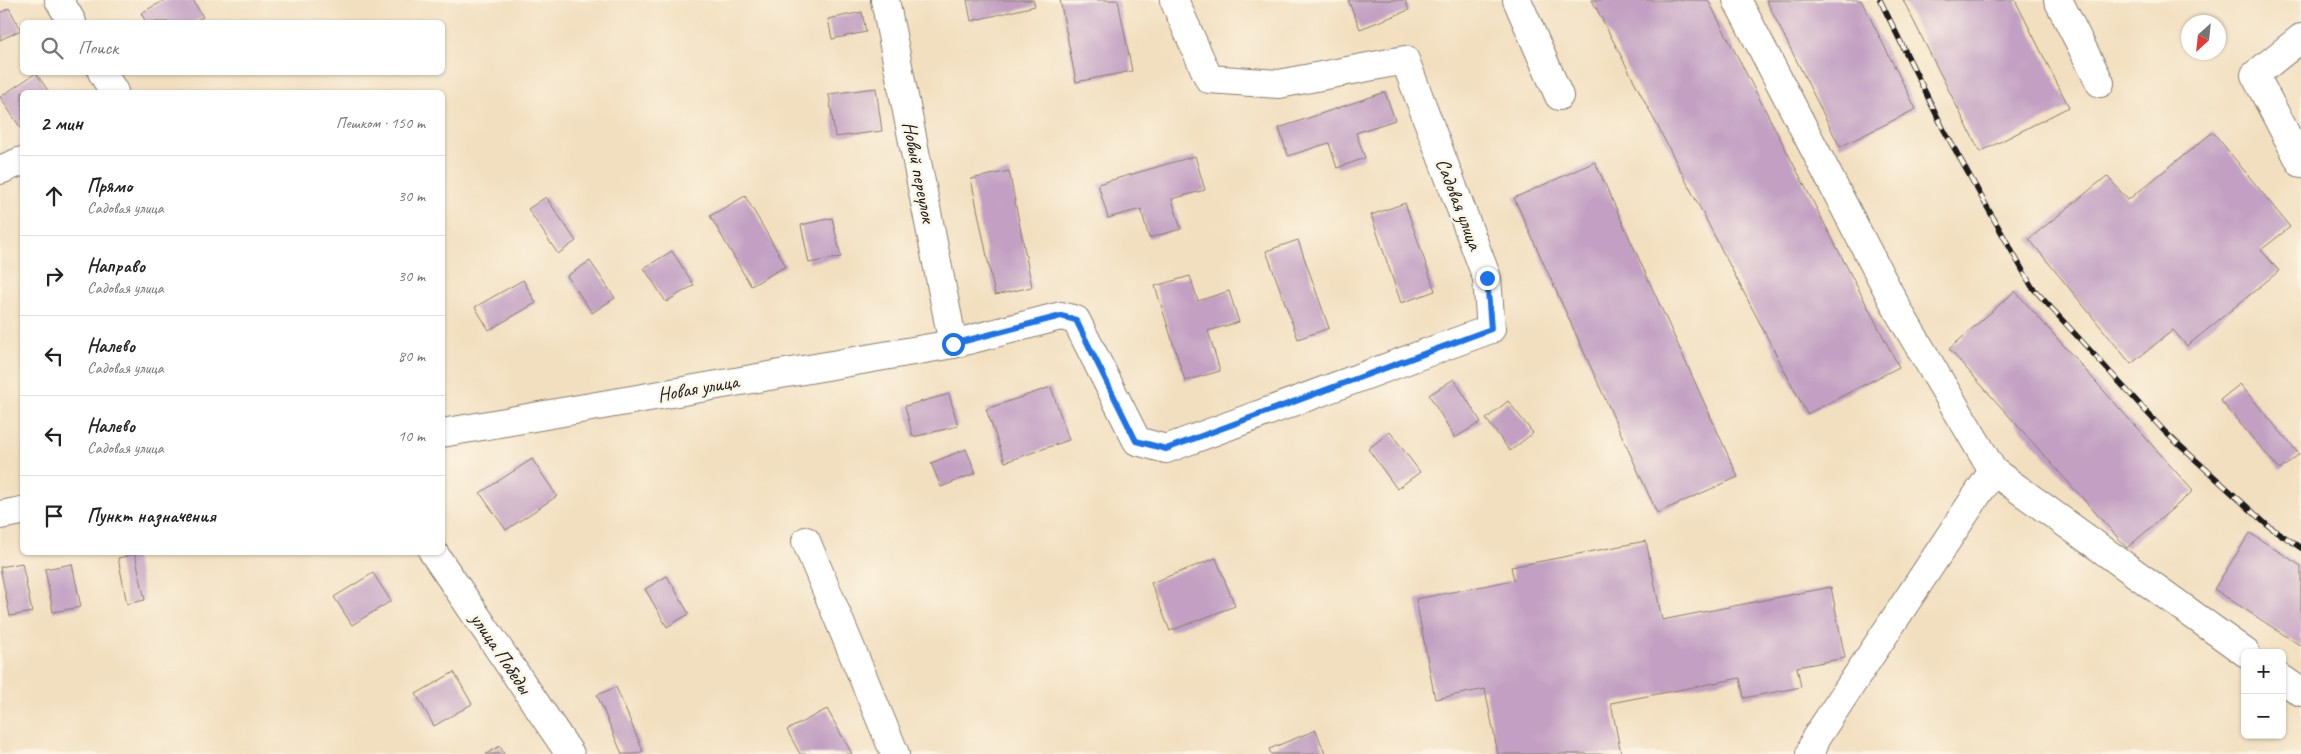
<!DOCTYPE html>
<html lang="ru">
<meta charset="utf-8">
<style>
body{margin:0;font-family:Caveat,sans-serif;background:#f2f2f2;color:#222}
.controls{position:absolute;right:15px;bottom:15px;display:grid;overflow:hidden;border-radius:8px;box-shadow:0 1px 4px #0004}
.controls button{width:45px;height:45px;display:grid;place-items:center;padding:0;border:0;border-bottom:1px solid #e0e0e0;background:#fff;color:#222;font:25px sans-serif}
.compass{position:absolute;left:2181px;top:15px;width:45px;height:45px;border-radius:50%;background:#fff;box-shadow:0 1px 4px #0004;rotate:207deg}
.stop{position:absolute;width:15px;height:15px;margin:-11px;border:4px solid #1a73e8;border-radius:50%;background:#fff}
.stop.end{background:#1a73e8;border-color:#fff;box-shadow:0 1px 5px #0008}
.list{margin:0;padding:0;list-style:none}
h2{display:flex;justify-content:space-between;align-items:center;height:65px;margin:0;padding:0 20px;font-size:21px}
h2 small{font-size:16px;font-weight:400;color:#767676}
.list li{display:grid;grid-template-columns:32px 1fr auto;gap:15px;align-items:center;box-sizing:border-box;height:80px;padding:0 20px;border-top:1px solid #e0e0e0}
.list b{display:block;font-size:19px;white-space:nowrap}
.list p{margin:0;font-size:16px;white-space:nowrap;color:#767676}
.list em{font-size:16px;font-style:normal;color:#767676}
.icon{flex:none;width:28px;height:28px;fill:none;stroke:currentColor;stroke-width:2;stroke-linecap:round;stroke-linejoin:round}
.map{position:relative;flex:none;width:2301px;height:754px;overflow:hidden}
.search{position:absolute;background:#fff;box-shadow:0 1px 4px #0004;left:20px;top:20px;width:425px;height:55px;display:flex;align-items:center;gap:12px;box-sizing:border-box;padding:0 18px;border-radius:8px;color:#767676;font-size:19px}
.panel{position:absolute;background:#fff;box-shadow:0 1px 4px #0004;left:20px;top:90px;width:425px;height:465px;border-radius:8px}
.map>svg:first-child{display:block}
.building{fill:#c3a0c3}
.lines{fill:none;stroke-linecap:round;stroke-linejoin:round}
.minor-casing{stroke:#877e6e;stroke-width:30}
.minor{stroke:#fff;stroke-width:28}
.rail-casing{stroke:#1c1c1c;stroke-width:5.5}
.rail{stroke:#fcf5e5;stroke-width:4;stroke-dasharray:11;stroke-linecap:butt}
.route{stroke:#1a73e8;stroke-width:6}
.labels{text-anchor:middle;dominant-baseline:central;stroke-width:5;stroke-linejoin:round;paint-order:stroke}
.street-label{font-size:20px;fill:#1c1c1c;stroke:#fcf5e5}
</style>
<div class="map">
<svg width="2301" height="754" viewBox="0 0 2301 754">
<rect width="100%" height="100%" fill="#fcf5e5"/>
<filter id="ink" filterUnits="userSpaceOnUse"><feTurbulence type="fractalNoise" baseFrequency=".02" numOctaves="2"/><feDisplacementMap in="SourceGraphic" scale="10" xChannelSelector="R" yChannelSelector="G"/><feConvolveMatrix kernelMatrix="1 2 1 2 8 2 1 2 1" color-interpolation-filters="sRGB"/></filter>
<filter id="wash" filterUnits="userSpaceOnUse"><feTurbulence type="fractalNoise" baseFrequency=".0096" numOctaves="4" result="noise"/><feDisplacementMap in="SourceGraphic" scale="20" xChannelSelector="R" yChannelSelector="G"/><feGaussianBlur stdDeviation="1.12" result="paint"/><feColorMatrix in="noise" values="0 0 0 0 0 0 0 0 0 0 0 0 0 0 0 0 0 1.4 0 .05"/><feComposite in="paint" operator="in"/></filter>
<g filter="url(#wash)">
<rect width="100%" height="100%" fill="#f2dfbf"/>
<g id="blocks">
<g class="building">
<polygon points="165,0 193,0 203,17 193,22 146,22 141,13"/>
<polygon points="967,0 1033,0 1035,6 971,21"/>
<polygon points="1060,0 1118,0 1132,71 1076,82"/>
<polygon points="1348,0 1405,0 1409,10 1360,29"/>
<polygon points="1592,0 1708,0 1899,367 1807,414"/>
<polygon points="1766,0 1861,0 1916,109 1840,147"/>
<polygon points="1903,0 2015,0 2069,107 1980,152"/>
<polygon points="9,8 21,30 0,40 0,13"/>
<polygon points="862,12 866,32 832,39 828,19"/>
<polygon points="36,73 49,92 22,92 22,130 0,97"/>
<polygon points="876,88 882,131 835,137 829,94"/>
<polygon points="1385,92 1395,120 1356,133 1365,158 1337,168 1329,143 1288,156 1279,128"/>
<polygon points="2213,132 2290,227 2261,250 2279,271 2187,346 2173,330 2131,364 2029,239 2107,176 2128,200"/>
<polygon points="1195,156 1205,190 1172,199 1181,229 1149,238 1141,209 1108,218 1098,184"/>
<polygon points="1595,162 1738,477 1657,513 1514,198"/>
<polygon points="1009,171 1032,287 995,295 971,179"/>
<polygon points="745,196 786,266 751,286 710,216"/>
<polygon points="546,197 576,241 558,254 528,209"/>
<polygon points="1405,203 1435,291 1401,303 1371,215"/>
<polygon points="832,218 841,257 809,263 801,225"/>
<polygon points="1298,240 1329,328 1298,339 1266,251"/>
<polygon points="672,251 694,285 666,302 644,268"/>
<polygon points="590,261 615,298 592,313 567,276"/>
<polygon points="1190,276 1198,301 1229,291 1239,322 1208,331 1220,371 1185,381 1155,286"/>
<polygon points="523,280 536,303 489,330 475,307"/>
<polygon points="2015,291 2193,491 2127,548 1949,349"/>
<polygon points="1454,379 1481,422 1455,438 1429,395"/>
<polygon points="2240,384 2299,454 2280,470 2220,400"/>
<polygon points="1051,387 1069,440 1005,462 986,409"/>
<polygon points="949,394 958,426 913,437 905,406"/>
<polygon points="1508,401 1533,433 1510,451 1486,419"/>
<polygon points="1390,432 1420,472 1397,489 1368,449"/>
<polygon points="966,449 976,473 941,487 931,463"/>
<polygon points="532,459 557,496 506,530 480,493"/>
<polygon points="2250,533 2301,566 2301,646 2214,589"/>
<polygon points="1646,541 1662,620 1831,587 1845,658 1797,667 1801,687 1744,698 1740,678 1611,703 1621,754 1498,754 1485,689 1435,699 1416,599 1514,580 1511,567"/>
<polygon points="135,554 145,600 127,604 118,558"/>
<polygon points="1216,558 1235,606 1170,631 1151,583"/>
<polygon points="22,563 32,612 10,616 0,567"/>
<polygon points="72,564 81,607 53,612 45,569"/>
<polygon points="373,573 391,601 352,625 334,597"/>
<polygon points="667,576 689,614 667,627 645,589"/>
<polygon points="454,672 472,704 434,726 416,694"/>
<polygon points="616,687 643,751 636,754 622,754 597,695"/>
<polygon points="827,709 852,754 800,754 787,730"/>
<polygon points="1316,730 1325,754 1271,754 1269,749"/>
<polygon points="500,746 504,754 486,754"/>
</g>
</g>
</g>
<g filter="url(#ink)">
<use href="#blocks" fill-opacity="0" stroke="#877e6e" stroke-width="1"/>
<g class="lines">
<defs>
<g id="minor">
<polyline points="59,0 72,22"/>
<polyline points="885,0 953,344"/>
<polyline points="1517,0 1559,96"/>
<polyline points="1737,0 1900,314 1993,471 2246,653"/>
<polyline points="2058,0 2100,83"/>
<polyline points="2301,38 2255,75 2301,163"/>
<polyline points="102,72 114,92"/>
<polyline points="0,170 22,161"/>
<polyline points="442,433 953,344 1061,316 1076,320 1137,441 1166,449 1491,329 1487,278 1405,60 1279,84 1209,79 1174,0"/>
<polyline points="0,515 22,511"/>
<polyline points="806,541 895,754"/>
<polyline points="433,552 570,754"/>
<polyline points="2282,679 2301,692"/>
<polyline points="1810,754 1815,739 1993,471"/>
</g>
</defs>
<use href="#minor" class="minor-casing"/>
<use href="#minor" class="minor"/>
<defs>
<polyline id="rail" points="1880,0 1944,130 2032,287 2165,432 2267,525 2301,548"/>
</defs>
<use href="#rail" class="rail-casing"/>
<use href="#rail" class="rail"/>
</g>
</g>
<g class="lines" filter="url(#ink)">
<polyline class="route" points="953,344 1061,316 1076,320 1136,441 1166,449 1491,329 1487,278"/>
</g>
<g class="labels">
<g class="street-label">
<text transform="translate(919 172) rotate(79)">Новый переулок</text>
<text transform="translate(1459 204) rotate(69)">Садовая улица</text>
<text transform="translate(698 388) rotate(-10)">Новая улица</text>
<text transform="translate(501 653) rotate(56)">улица Победы</text>
</g>
</g>
</svg>
<div class="controls">
<button>+</button>
<button>−</button>
</div>
<svg class="compass" viewBox="-18 -18 36 36"><path d="M0-13l5 13h-10z" fill="#e53935"/><path d="M0 13l5-13h-10z" fill="#767676"/></svg>
<div class="stop" style="left:953px;top:344px"></div>
<div class="stop end" style="left:1487px;top:278px"></div>
<div class="search"><svg class="icon" aria-label="search" viewBox="0 0 24 24"><circle cx="10" cy="10" r="6"/><path d="M15 15l6 6"/></svg>Поиск</div>
<section class="panel">
<h2>2 мин<small>Пешком · 150 m</small></h2>
<ul class="list">
<li><svg class="icon" aria-label="ahead" viewBox="0 0 24 24"><path d="M12 20V5M6 11l6-6 6 6"/></svg><div><b>Прямо</b><p>Садовая улица</p></div><em>30 m</em></li>
<li><svg class="icon" aria-label="right" viewBox="0 0 24 24"><path d="M7 20v-9h11M14 6l5 5-5 5"/></svg><div><b>Направо</b><p>Садовая улица</p></div><em>30 m</em></li>
<li><svg class="icon" aria-label="left" viewBox="0 0 24 24"><path d="M17 20v-9H6M10 6l-5 5 5 5"/></svg><div><b>Налево</b><p>Садовая улица</p></div><em>80 m</em></li>
<li><svg class="icon" aria-label="left" viewBox="0 0 24 24"><path d="M17 20v-9H6M10 6l-5 5 5 5"/></svg><div><b>Налево</b><p>Садовая улица</p></div><em>10 m</em></li>
<li><svg class="icon" aria-label="arrive" viewBox="0 0 24 24"><path d="M6 21V4h12l-3 4 3 4H6"/></svg><div><b>Пункт назначения</b></div></li>
</ul>
</section>
</div>
